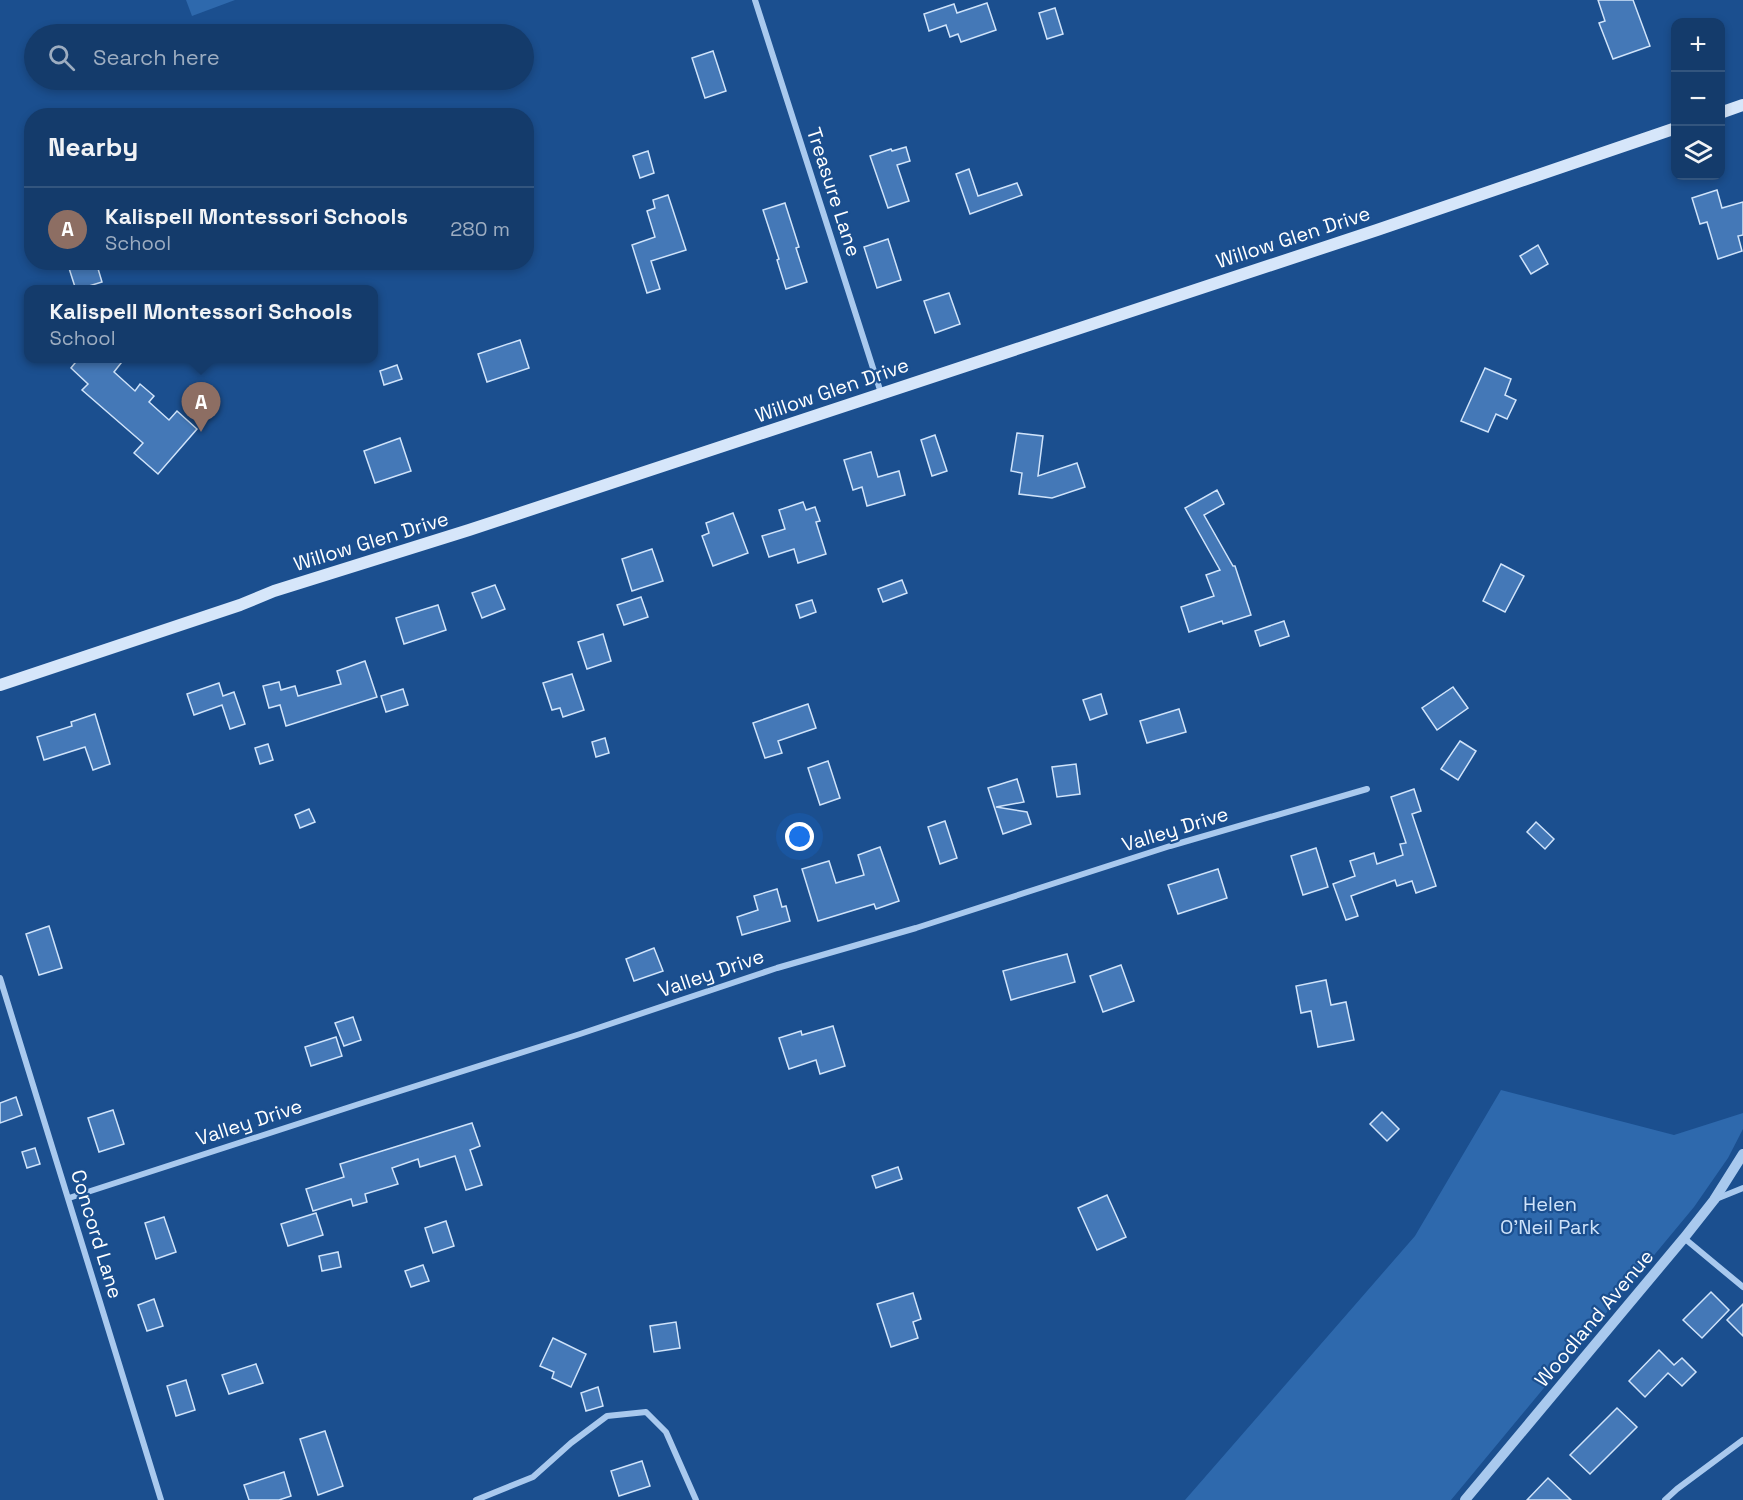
<!DOCTYPE html>
<meta charset="utf-8">
<style>
body{margin:0;font-family:"Space Grotesk",sans-serif;background:#1d4271;color:#f1f3f6}
.controls{position:absolute;right:18px;top:18px;display:grid;overflow:hidden;border-radius:12px;box-shadow:0 3px 9px #0003}
.controls button{width:54px;height:54px;display:grid;place-items:center;padding:0;border:0;border-bottom:2px solid #33557e;background:#143b6b;color:#f1f3f6;font:30px sans-serif}
.you{position:absolute;left:800px;top:837px;width:21px;height:21px;margin:-15px;border:4px solid #fff;border-radius:50%;background:#1a73e8;box-shadow:0 0 0 9px #1a73e833}
.badge{display:grid;place-items:center;width:39px;height:39px;border-radius:50%;background:#ea580c;color:#fff;font-size:20px;font-weight:700}
.pin{position:absolute;translate:-50% -50px;filter:drop-shadow(0 2px 3px #0008)}
.pin::after{content:'';position:absolute;top:32px;width:21px;height:18px;background:inherit;clip-path:polygon(0 0,100% 0,50% 100%)}
.popup{position:absolute;left:24px;top:285px;width:354px;height:78px;box-sizing:border-box;display:grid;place-content:center;border-radius:12px;background:#143b6b;filter:drop-shadow(0 2px 4px #0005);font-size:20px;white-space:nowrap;color:#9dadc1}
.popup b{font-size:22px;color:#f1f3f6}
.popup::after{content:'';position:absolute;left:50%;top:100%;margin-left:-12px;border:12px solid transparent;border-top-color:#143b6b}
.list{margin:0;padding:0;list-style:none}
h2{display:flex;justify-content:space-between;align-items:center;height:78px;margin:0;padding:0 24px;font-size:26px}
h2 small{font-size:20px;font-weight:400;color:#9dadc1}
.list li{display:grid;grid-template-columns:39px 1fr auto;gap:18px;align-items:center;box-sizing:border-box;height:84px;padding:0 24px;border-top:2px solid #33557e}
.list b{display:block;font-size:22px;white-space:nowrap}
.list p{margin:0;font-size:20px;white-space:nowrap;color:#9dadc1}
.list em{font-size:20px;font-style:normal;color:#9dadc1}
.icon{flex:none;width:33px;height:33px;fill:none;stroke:currentColor;stroke-width:2;stroke-linecap:round;stroke-linejoin:round}
.map{position:relative;flex:none;width:1743px;height:1500px;overflow:hidden}
.search{position:absolute;background:#143b6b;box-shadow:0 3px 9px #0003;left:24px;top:24px;width:510px;height:66px;display:flex;align-items:center;gap:15px;box-sizing:border-box;padding:0 21px;border-radius:33px;color:#9dadc1;font-size:22px}
.panel{position:absolute;background:#143b6b;box-shadow:0 3px 9px #0003;left:24px;top:108px;width:510px;height:162px;border-radius:24px}
.map>svg:first-child{display:block}
.green{fill:#2e69ad}
.building{fill:#4478b7;stroke:#cfe3fa;stroke-width:1.5}
.lines{fill:none;stroke-linecap:round;stroke-linejoin:round}
.minor{stroke:#a9c9ee;stroke-width:6}
.tertiary{stroke:#a9c9ee;stroke-width:10}
.secondary{stroke:#d6e6fa;stroke-width:12}
.labels{text-anchor:middle;dominant-baseline:central;stroke-width:4.5;stroke-linejoin:round;paint-order:stroke}
.street-label{font-size:20px;fill:#fff;stroke:#1b4f8f}
.park-label{font-size:20px;fill:#cfe3fa;stroke:#1b4f8f}
</style>
<div class="map">
<svg width="1743" height="1500" viewBox="0 0 1743 1500">
<rect width="100%" height="100%" fill="#1b4f8f"/>
<g class="green">
<polygon points="186,0 235,0 192,16"/>
<polygon points="1501,1090 1674,1135 1743,1113 1743,1129 1728,1158 1694,1207 1451,1500 1185,1500 1415,1236"/>
</g>
<g class="building">
<polygon points="1598,0 1633,0 1650,46 1613,59 1599,23 1605,21"/>
<polygon points="987,3 996,30 961,42 958,34 950,37 946,25 929,31 924,14 954,4 957,13"/>
<polygon points="1055,8 1063,34 1047,39 1039,13"/>
<polygon points="713,51 726,91 705,98 692,58"/>
<polygon points="906,147 910,161 897,165 909,201 888,208 870,156 891,149 892,151"/>
<polygon points="648,151 654,173 640,178 633,156"/>
<polygon points="969,169 978,196 1017,183 1022,195 970,214 956,174"/>
<polygon points="1717,190 1722,208 1743,202 1743,235 1738,236 1742,251 1718,259 1707,222 1700,224 1692,198"/>
<polygon points="668,195 686,250 651,261 660,289 647,293 632,245 655,237 647,211 655,208 653,200"/>
<polygon points="785,203 799,247 796,248 807,282 786,289 777,260 779,259 763,210"/>
<polygon points="888,239 901,280 877,288 864,247"/>
<polygon points="1538,245 1548,264 1531,274 1520,256"/>
<polygon points="67,262 96,262 102,282 76,290"/>
<polygon points="949,293 960,324 935,333 924,301"/>
<polygon points="520,340 529,368 487,382 478,354"/>
<polygon points="79,358 125,358 114,372 135,391 140,384 154,396 149,402 169,420 177,411 197,429 158,474 134,453 143,443 82,390 88,384 71,368"/>
<polygon points="397,365 402,379 384,385 380,371"/>
<polygon points="1485,368 1511,379 1505,395 1516,400 1507,419 1496,414 1488,432 1461,421"/>
<polygon points="1017,433 1043,436 1038,476 1077,463 1085,487 1052,498 1019,494 1022,473 1011,471"/>
<polygon points="935,435 947,471 932,476 921,440"/>
<polygon points="400,438 411,471 375,483 364,451"/>
<polygon points="871,452 878,477 899,471 905,495 867,506 862,487 853,490 844,460"/>
<polygon points="1217,490 1224,504 1204,515 1233,566 1235,566 1251,615 1223,624 1222,621 1189,632 1181,607 1214,596 1206,575 1220,570 1185,508"/>
<polygon points="803,502 806,510 815,507 820,521 816,522 826,554 798,563 794,549 769,557 762,536 785,529 779,510"/>
<polygon points="733,513 748,553 713,566 702,536 709,533 706,523"/>
<polygon points="652,549 663,581 632,591 622,559"/>
<polygon points="1501,564 1524,576 1505,612 1483,601"/>
<polygon points="902,580 907,593 883,602 878,589"/>
<polygon points="495,585 505,609 482,618 472,593"/>
<polygon points="641,597 648,617 624,625 617,605"/>
<polygon points="812,600 816,612 800,618 796,605"/>
<polygon points="438,605 446,630 404,644 396,618"/>
<polygon points="1284,621 1289,636 1260,646 1255,631"/>
<polygon points="603,634 611,661 587,669 578,642"/>
<polygon points="365,661 377,697 286,726 280,705 269,708 263,686 279,682 281,690 295,686 298,696 341,684 337,671"/>
<polygon points="572,674 584,710 563,717 560,708 552,710 543,683"/>
<polygon points="219,683 223,696 234,692 245,724 230,729 222,705 194,715 187,694"/>
<polygon points="1453,687 1468,708 1437,730 1422,708"/>
<polygon points="403,689 408,705 386,712 381,696"/>
<polygon points="1101,694 1107,714 1090,720 1083,700"/>
<polygon points="808,704 816,728 778,741 782,753 765,758 753,723"/>
<polygon points="1179,709 1186,732 1147,743 1140,721"/>
<polygon points="95,714 110,764 93,770 85,747 44,760 37,737 72,726 71,722"/>
<polygon points="605,738 609,753 596,757 592,742"/>
<polygon points="1460,741 1476,751 1458,780 1441,769"/>
<polygon points="268,744 273,760 260,764 255,748"/>
<polygon points="828,761 840,798 820,805 808,768"/>
<polygon points="1076,764 1080,794 1057,797 1052,767"/>
<polygon points="1017,779 1024,802 996,807 1027,812 1031,824 1003,834 988,788"/>
<polygon points="1414,789 1421,811 1412,814 1436,886 1416,893 1412,881 1397,886 1395,880 1351,896 1358,916 1346,920 1333,884 1355,876 1350,861 1374,853 1377,864 1403,855 1400,844 1406,843 1391,797"/>
<polygon points="309,809 315,822 300,828 295,815"/>
<polygon points="945,821 957,858 940,864 928,827"/>
<polygon points="1536,822 1554,839 1545,849 1527,832"/>
<polygon points="880,847 899,901 876,909 874,904 818,921 802,869 829,861 836,883 864,875 858,855"/>
<polygon points="1316,848 1328,887 1303,895 1291,856"/>
<polygon points="1218,869 1227,898 1178,914 1168,885"/>
<polygon points="777,889 782,907 786,906 790,921 742,935 737,917 758,910 754,896"/>
<polygon points="49,926 62,968 39,975 26,934"/>
<polygon points="654,948 663,971 634,981 626,959"/>
<polygon points="1067,954 1075,982 1011,1000 1003,971"/>
<polygon points="1121,965 1134,1001 1103,1012 1090,976"/>
<polygon points="1326,980 1331,1005 1346,1002 1354,1040 1318,1047 1311,1011 1301,1013 1296,986"/>
<polygon points="353,1017 361,1040 344,1046 335,1023"/>
<polygon points="833,1026 845,1066 820,1074 816,1060 789,1069 779,1038 801,1031 802,1035"/>
<polygon points="336,1037 342,1056 311,1066 305,1047"/>
<polygon points="16,1097 22,1115 0,1123 0,1103"/>
<polygon points="113,1110 124,1144 99,1152 88,1118"/>
<polygon points="1382,1112 1399,1129 1387,1141 1370,1124"/>
<polygon points="472,1123 480,1146 470,1150 482,1185 466,1190 455,1156 420,1167 418,1159 392,1168 398,1184 365,1194 367,1202 353,1206 351,1199 313,1211 306,1189 344,1177 340,1164"/>
<polygon points="35,1148 40,1164 27,1168 22,1152"/>
<polygon points="898,1167 902,1179 876,1188 872,1176"/>
<polygon points="1107,1195 1126,1237 1097,1250 1078,1208"/>
<polygon points="316,1213 323,1235 288,1246 281,1224"/>
<polygon points="164,1217 176,1252 156,1259 145,1223"/>
<polygon points="446,1221 454,1246 433,1253 425,1228"/>
<polygon points="338,1252 341,1267 322,1271 319,1256"/>
<polygon points="423,1265 429,1281 411,1287 405,1271"/>
<polygon points="1711,1292 1729,1310 1702,1338 1683,1320"/>
<polygon points="913,1293 921,1319 913,1322 918,1338 891,1347 877,1304"/>
<polygon points="154,1299 163,1326 147,1331 138,1305"/>
<polygon points="1743,1304 1743,1336 1727,1320"/>
<polygon points="676,1322 680,1348 654,1352 650,1326"/>
<polygon points="553,1338 586,1354 571,1387 552,1378 554,1372 540,1366"/>
<polygon points="1659,1350 1674,1365 1682,1358 1696,1372 1682,1386 1668,1373 1645,1397 1629,1381"/>
<polygon points="256,1364 263,1383 229,1394 222,1375"/>
<polygon points="186,1380 195,1410 176,1416 167,1386"/>
<polygon points="598,1387 603,1406 586,1411 581,1393"/>
<polygon points="1617,1408 1637,1427 1590,1474 1570,1455"/>
<polygon points="325,1431 343,1486 318,1495 300,1439"/>
<polygon points="642,1461 650,1486 619,1496 611,1471"/>
<polygon points="284,1472 291,1496 279,1500 249,1500 244,1485"/>
<polygon points="1548,1478 1571,1500 1527,1500"/>
</g>
<g class="lines">
<g class="minor">
<polyline points="755,0 881,393"/>
<polyline points="0,978 161,1500"/>
<polyline points="69,1198 359,1104 580,1034 777,968 916,928 1170,846 1367,789"/>
<polyline points="1716,1199 1743,1188"/>
<polyline points="1684,1238 1743,1287"/>
<polyline points="476,1500 533,1477 571,1443 607,1416 646,1412 666,1432 696,1500"/>
<polyline points="1665,1500 1677,1489 1743,1440"/>
</g>
<polyline class="tertiary" points="1465,1500 1684,1238 1714,1200 1743,1154"/>
<g class="secondary">
<polyline points="1720,113 1743,105"/>
<polyline points="0,685 240,605 274,591 469,530 1377,230 1676,128"/>
</g>
</g>
<g class="labels">
<g class="street-label">
<text transform="translate(834 192) rotate(72)">Treasure Lane</text>
<text transform="translate(1293 237) rotate(-18)">Willow Glen Drive</text>
<text transform="translate(832 390) rotate(-19)">Willow Glen Drive</text>
<text transform="translate(371 541) rotate(-17)">Willow Glen Drive</text>
<text transform="translate(1175 829) rotate(-17)">Valley Drive</text>
<text transform="translate(711 973) rotate(-19)">Valley Drive</text>
<text transform="translate(249 1122) rotate(-18)">Valley Drive</text>
<text transform="translate(97 1234) rotate(73)">Concord Lane</text>
<text transform="translate(1594 1318) rotate(-50)">Woodland Avenue</text>
</g>
<g class="park-label">
<text x="1550" y="1204">Helen<tspan x="1550" dy="23">O'Neil Park</tspan></text>
</g>
</g>
</svg>
<div class="controls">
<button>+</button>
<button>−</button>
<button><svg class="icon" aria-label="layers" viewBox="0 0 24 24"><path d="M12 4l9 5-9 5-9-5zM3 14l9 5 9-5"/></svg></button>
</div>
<div class="you"></div>
<div class="pin badge" style="left:201px;top:432px;background:#8d6e63">A</div>
<div class="popup"><b>Kalispell Montessori Schools</b>School</div>
<div class="search"><svg class="icon" aria-label="search" viewBox="0 0 24 24"><circle cx="10" cy="10" r="6"/><path d="M15 15l6 6"/></svg>Search here</div>
<section class="panel">
<h2>Nearby<small></small></h2>
<ul class="list">
<li><span class="badge" style="background:#8d6e63">A</span><div><b>Kalispell Montessori Schools</b><p>School</p></div><em>280 m</em></li>
</ul>
</section>
</div>
